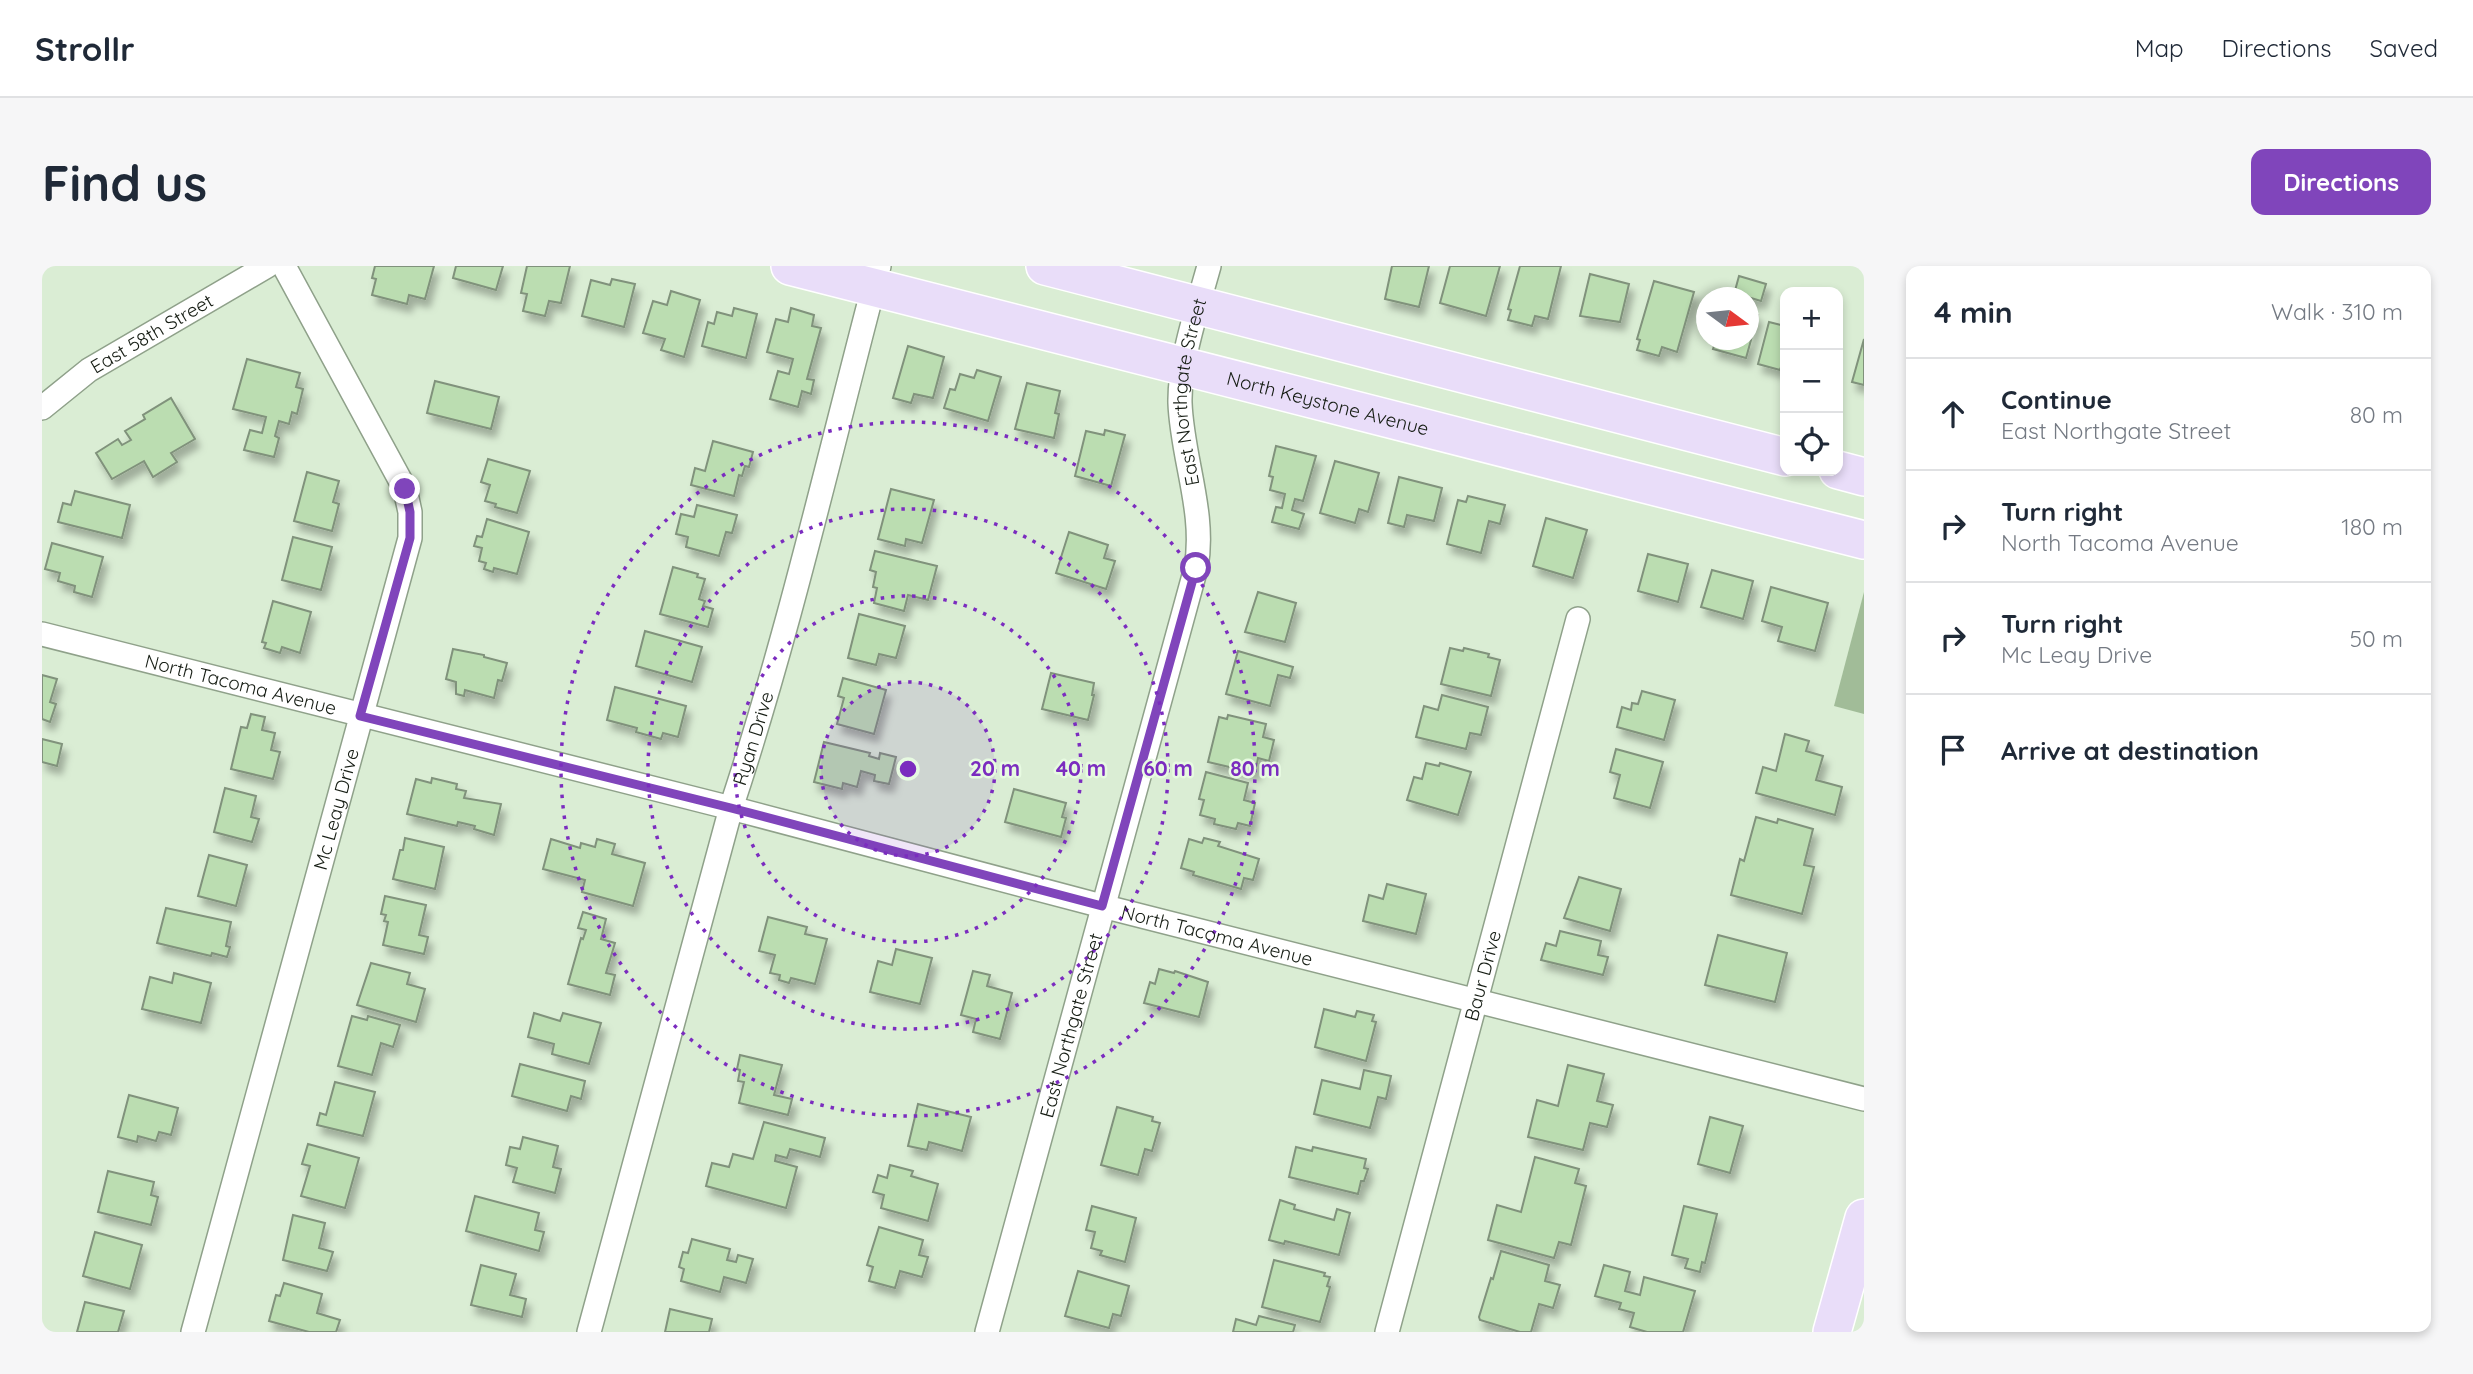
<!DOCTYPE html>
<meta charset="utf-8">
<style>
body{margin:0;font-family:Quicksand,sans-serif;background:#f6f6f7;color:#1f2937}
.controls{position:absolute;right:21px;top:21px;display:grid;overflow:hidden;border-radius:14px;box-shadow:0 4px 10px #0003}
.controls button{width:63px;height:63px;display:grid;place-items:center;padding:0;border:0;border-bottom:2px solid #e0e1e3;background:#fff;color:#1f2937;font:35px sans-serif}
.compass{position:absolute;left:1654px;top:21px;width:63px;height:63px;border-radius:50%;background:#fff;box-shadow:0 4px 10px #0003;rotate:105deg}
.stop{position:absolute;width:21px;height:21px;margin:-16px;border:5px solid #8045bb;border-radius:50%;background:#fff}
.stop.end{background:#8045bb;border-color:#fff;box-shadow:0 2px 7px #0008}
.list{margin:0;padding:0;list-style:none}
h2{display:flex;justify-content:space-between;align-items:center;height:91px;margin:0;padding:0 28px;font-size:30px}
h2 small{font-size:23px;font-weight:400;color:#747a83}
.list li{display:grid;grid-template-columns:46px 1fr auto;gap:21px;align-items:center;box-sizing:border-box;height:112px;padding:0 28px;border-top:2px solid #e0e1e3}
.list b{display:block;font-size:26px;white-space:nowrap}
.list p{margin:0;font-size:23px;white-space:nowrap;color:#747a83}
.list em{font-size:23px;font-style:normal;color:#747a83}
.icon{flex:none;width:38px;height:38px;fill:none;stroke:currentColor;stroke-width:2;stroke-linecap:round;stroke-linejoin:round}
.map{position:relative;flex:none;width:1822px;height:1066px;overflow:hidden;border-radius:14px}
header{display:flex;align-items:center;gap:42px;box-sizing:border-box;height:98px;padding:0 35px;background:#fff;border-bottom:2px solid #e0e1e3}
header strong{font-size:33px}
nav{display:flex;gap:38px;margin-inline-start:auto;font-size:24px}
.intro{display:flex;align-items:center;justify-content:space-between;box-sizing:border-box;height:168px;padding:0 42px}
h1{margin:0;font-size:49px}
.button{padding:18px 32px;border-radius:14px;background:#8045bb;color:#fff;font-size:24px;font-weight:700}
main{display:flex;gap:42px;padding:0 42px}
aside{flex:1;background:#fff;border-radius:14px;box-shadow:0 4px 10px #0003}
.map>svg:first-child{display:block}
.green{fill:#a1bc98}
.building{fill:#bbddb1;stroke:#80927b;stroke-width:2;filter:url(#shadow)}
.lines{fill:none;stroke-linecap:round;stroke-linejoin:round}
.street-casing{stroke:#8fa18a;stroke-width:26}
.primary-casing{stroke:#fff;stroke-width:40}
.street{stroke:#fff;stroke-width:23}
.primary{stroke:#e9ddf9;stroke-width:37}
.route{stroke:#8045bb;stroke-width:9}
.ring{fill:none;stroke:#7b2cbf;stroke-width:3.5;stroke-dasharray:3.5 7}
.labels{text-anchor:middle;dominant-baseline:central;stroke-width:5;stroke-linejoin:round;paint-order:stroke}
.street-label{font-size:19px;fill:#151c13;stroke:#e7fae1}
.centre{fill:#7b2cbf;stroke:#e7fae1;stroke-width:3.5}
.ring-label{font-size:21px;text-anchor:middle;font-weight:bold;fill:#7b2cbf;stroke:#e7fae1;stroke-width:5;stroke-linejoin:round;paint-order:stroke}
</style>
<header>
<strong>Strollr</strong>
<nav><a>Map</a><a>Directions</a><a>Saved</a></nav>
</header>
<div class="intro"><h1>Find us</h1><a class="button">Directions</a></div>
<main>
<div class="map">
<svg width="1822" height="1066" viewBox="0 0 1822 1066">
<defs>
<filter id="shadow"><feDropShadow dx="4.5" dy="8" stdDeviation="3.5" flood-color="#0004"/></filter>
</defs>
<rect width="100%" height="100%" fill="#daedd4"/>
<polygon class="green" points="1822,326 1822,448 1792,440"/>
<g class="building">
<polygon points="333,0 392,0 383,33 367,29 365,38 330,29 334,13 330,12"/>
<polygon points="414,0 461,0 454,24 411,12"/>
<polygon points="485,0 528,0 519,37 507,35 503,50 481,45 485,28 479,27"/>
<polygon points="1350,0 1387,0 1377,41 1343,33"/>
<polygon points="1408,0 1458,0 1444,50 1398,37"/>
<polygon points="1478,0 1519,0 1506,53 1493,50 1490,60 1466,54 1469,44 1466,43"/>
<polygon points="1548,8 1587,18 1578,56 1538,50"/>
<polygon points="1697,10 1724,18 1719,35 1709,32 1706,40 1706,32 1691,32"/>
<polygon points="570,13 593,18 582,61 540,50 549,14 568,19"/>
<polygon points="1612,15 1652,26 1635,86 1620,81 1617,90 1595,84 1598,74 1595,73"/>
<polygon points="629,25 658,34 642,91 619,84 623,73 601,67 611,35 625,39"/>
<polygon points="692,42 715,48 704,92 660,80 666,56 672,58 675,46 690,50"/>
<polygon points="749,42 772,49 770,60 779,62 765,113 772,114 769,128 760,125 756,141 728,133 736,105 747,108 751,93 725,86 734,53 746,56"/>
<polygon points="1706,46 1716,49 1704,92 1671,83 1674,74 1706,74"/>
<polygon points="1727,56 1743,60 1743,98 1740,98 1738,104 1716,98"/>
<polygon points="1822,73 1822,119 1810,116"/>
<polygon points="866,80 902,91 891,132 872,128 869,137 851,132"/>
<polygon points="205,93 258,107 254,121 261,123 255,148 250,146 247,158 237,155 233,170 237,172 232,191 202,184 208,164 220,167 224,151 191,143"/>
<polygon points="935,104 959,111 946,155 902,142 908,123 913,124 918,108 932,112"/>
<polygon points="393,115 457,131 449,163 385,147"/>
<polygon points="985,117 1018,125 1013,147 1017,148 1012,172 973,163"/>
<polygon points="129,132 153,173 129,187 135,196 111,211 102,195 70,213 54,187 76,173 80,179 89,174 83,165 103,153 101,149"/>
<polygon points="1063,164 1083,169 1069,220 1033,210 1044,165 1062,169"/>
<polygon points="671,175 711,186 707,201 703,200 700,210 697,209 692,230 649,219 653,202 663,205"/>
<polygon points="1234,180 1274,190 1261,235 1253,233 1250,244 1262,248 1257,263 1230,256 1234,241 1240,242 1243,228 1228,224 1231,211 1227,210"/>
<polygon points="446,193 488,205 475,247 453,241 454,238 443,235 448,219 439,216"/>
<polygon points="1293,195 1337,207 1326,246 1317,243 1313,257 1278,247"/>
<polygon points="265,206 297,215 291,236 297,238 290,265 252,255"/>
<polygon points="1357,211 1400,222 1392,255 1365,249 1362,261 1346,257"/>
<polygon points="849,223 892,234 880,277 864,273 863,280 836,273"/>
<polygon points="33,225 88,239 80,272 16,256 21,237 29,239"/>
<polygon points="1426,230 1463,239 1458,258 1447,255 1439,287 1405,278 1416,234 1424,236"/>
<polygon points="655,239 695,249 690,267 684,266 677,290 644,281 646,271 634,268 639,248 652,251"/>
<polygon points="1504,252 1545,264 1531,312 1491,300"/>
<polygon points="445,253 487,266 475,308 452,302 451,306 442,303 444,297 437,295 440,282 432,280 435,270 440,271"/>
<polygon points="1027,266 1066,279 1062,292 1073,295 1064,323 1014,307"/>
<polygon points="251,271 290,281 279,324 240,314"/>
<polygon points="10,277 61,291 50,331 32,326 33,320 16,315 18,307 3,303"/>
<polygon points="833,285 895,300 886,334 866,329 862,345 832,337 835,322 831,321 834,306 828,304"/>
<polygon points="1606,288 1646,298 1636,336 1596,325"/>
<polygon points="631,301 656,308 655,311 663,313 657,333 663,335 661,340 671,343 666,361 618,348"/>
<polygon points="1670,304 1711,315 1701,353 1659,341"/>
<polygon points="1729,321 1786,337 1773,385 1736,375 1740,361 1720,355"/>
<polygon points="1216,326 1254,337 1243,376 1203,366"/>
<polygon points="231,335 269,346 258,387 240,381 238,387 222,382 224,377 220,376"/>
<polygon points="817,348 863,360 854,392 837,388 834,399 806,392"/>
<polygon points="603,365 660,381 650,416 594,400"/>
<polygon points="1408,382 1421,385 1422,382 1447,388 1446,391 1458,394 1449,430 1399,418"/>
<polygon points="411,383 442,389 442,391 465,397 460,415 456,414 452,432 423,424 422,430 414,428 414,416 404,413"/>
<polygon points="1196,385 1251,401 1248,412 1236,409 1228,440 1184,428"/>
<polygon points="1009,407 1052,417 1050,429 1052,429 1046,454 1000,443"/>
<polygon points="0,409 15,413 8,436 14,438 8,456 0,453"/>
<polygon points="801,412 844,424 832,468 795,458 802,432 796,430"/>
<polygon points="573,421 644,440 636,471 621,467 619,473 594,466 595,462 565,454"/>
<polygon points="1600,425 1633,434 1622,474 1575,461 1580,441 1589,444 1590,437 1596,438"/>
<polygon points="1400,429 1446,441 1439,469 1428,467 1424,483 1374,471 1382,440 1396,444"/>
<polygon points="209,448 223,451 220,464 233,467 229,484 238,486 231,513 189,503 199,461 205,462"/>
<polygon points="1186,449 1224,458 1221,471 1232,474 1227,495 1216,492 1213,507 1166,496 1177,451 1185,453"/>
<polygon points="1743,468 1767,475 1764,485 1781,490 1774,514 1800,521 1793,549 1714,527 1721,501 1734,505"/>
<polygon points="0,473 20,478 15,500 0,496"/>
<polygon points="782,476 828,487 827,490 837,493 838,487 854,491 847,518 832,515 833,509 819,505 815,521 801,517 800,523 772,516"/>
<polygon points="1574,483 1621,496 1608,542 1572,532 1578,509 1568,506"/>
<polygon points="1384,497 1397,500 1398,497 1429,506 1416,549 1365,534 1372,511 1380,513"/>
<polygon points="1164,506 1206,517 1202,534 1213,537 1208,560 1196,557 1194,563 1172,558 1173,553 1158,549 1162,534 1157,533"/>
<polygon points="390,512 415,518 414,523 424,525 422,532 459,538 452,569 432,563 433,560 416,556 415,560 365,548 374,513 389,517"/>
<polygon points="183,522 214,530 209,551 217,553 210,576 172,566"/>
<polygon points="972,523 1024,537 1020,551 1024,552 1019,571 963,556"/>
<polygon points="1714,551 1735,557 1736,553 1771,563 1762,599 1772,601 1760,648 1689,629 1698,593 1702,595"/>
<polygon points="363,572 402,581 393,623 351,613 358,584 361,584"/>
<polygon points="1162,572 1178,576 1176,580 1217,593 1211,614 1202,612 1199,623 1151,609 1152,606 1139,602 1147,573 1160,577"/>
<polygon points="509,573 538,582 539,577 553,581 555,573 573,578 570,588 603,597 591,640 540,626 543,614 501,603"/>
<polygon points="167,589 205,599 194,640 156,630"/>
<polygon points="1537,611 1579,623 1568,665 1522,652"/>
<polygon points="1345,618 1384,628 1374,668 1321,655 1327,629 1341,633"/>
<polygon points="343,630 384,639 377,669 386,671 382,688 341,679 346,656 342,655 344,649 339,648"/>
<polygon points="124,642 189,656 184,680 188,681 185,691 170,687 169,690 115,677"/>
<polygon points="541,646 564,653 559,673 573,677 564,707 573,709 568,729 526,718 539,672 541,673 544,664 536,662"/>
<polygon points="726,651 765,661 763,668 785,673 773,718 749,712 747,717 737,714 738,709 728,707 733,689 717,685"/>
<polygon points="1518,665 1559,675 1556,689 1566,691 1561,709 1499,694 1504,677 1514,680"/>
<polygon points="1676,669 1745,687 1733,736 1663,719"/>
<polygon points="854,683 890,692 878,738 828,726 836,695 850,699"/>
<polygon points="329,697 368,707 365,718 383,723 374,756 315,739"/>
<polygon points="1117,703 1132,707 1133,705 1166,716 1157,751 1102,737 1108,716 1113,718"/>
<polygon points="931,705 948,709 945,720 970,727 958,773 931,766 934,753 919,749"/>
<polygon points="132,707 169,717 159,757 100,743 108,711 130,717"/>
<polygon points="1282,743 1313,751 1315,745 1332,749 1330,755 1334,756 1324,795 1273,781"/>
<polygon points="492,747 518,755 521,747 559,757 547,798 510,788 512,778 486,771"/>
<polygon points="310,750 325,754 326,750 358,759 351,781 339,777 330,809 296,800"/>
<polygon points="698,789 740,799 732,829 750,833 746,849 697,837 702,816 696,815 698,804 695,803"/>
<polygon points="478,798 543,815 539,833 529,830 525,845 470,830"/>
<polygon points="1526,799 1562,808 1555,835 1571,839 1565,861 1548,857 1541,884 1486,871 1495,834 1516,840"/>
<polygon points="1322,804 1349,810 1344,833 1336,831 1328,862 1272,848 1280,814 1318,823"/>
<polygon points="293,816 333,826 321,870 275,859 278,847 284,849"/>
<polygon points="87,829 136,842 129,869 117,866 114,875 96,870 95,876 76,871"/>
<polygon points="876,838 929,851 920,885 887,876 885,884 866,880"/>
<polygon points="1075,841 1111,851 1110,855 1118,857 1110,885 1103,883 1096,909 1059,899"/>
<polygon points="1668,851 1701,860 1688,907 1656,898"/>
<polygon points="722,856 783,872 778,891 748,883 745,892 734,889 733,895 755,901 744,942 664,920 670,897 687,901 691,888 711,893"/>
<polygon points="481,871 516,880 511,901 519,903 513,927 471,916 475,902 464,899 468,881 478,883"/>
<polygon points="266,878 317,892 303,942 259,930 268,900 260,898"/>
<polygon points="1254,881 1270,885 1271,881 1324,893 1322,902 1326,903 1322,915 1319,915 1316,928 1247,911"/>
<polygon points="1493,891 1537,903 1533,917 1544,920 1529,979 1517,976 1512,992 1446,974 1455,939 1479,946"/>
<polygon points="848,899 871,905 869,910 896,918 886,955 839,942 842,929 831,926 836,909 845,912"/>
<polygon points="66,905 112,916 109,929 116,931 109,959 56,946"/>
<polygon points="433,930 497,947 493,964 502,966 497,985 424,965"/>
<polygon points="1238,934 1253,939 1252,943 1292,954 1295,943 1308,947 1297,989 1243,975 1242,978 1227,974"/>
<polygon points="1050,940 1094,952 1083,996 1058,989 1060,985 1049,982 1053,966 1044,964"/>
<polygon points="1642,940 1675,948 1663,997 1660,996 1658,1006 1643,1002 1646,993 1630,989"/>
<polygon points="251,949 283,957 277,982 291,986 285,1005 241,994"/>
<polygon points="837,961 881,974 877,989 886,991 880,1011 858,1005 853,1022 827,1015 831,1001 825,999"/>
<polygon points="53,966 100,979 88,1023 41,1010"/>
<polygon points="650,973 688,983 685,994 694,996 696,989 711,993 704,1017 682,1011 678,1026 639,1015 642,1003 637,1001 641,986 646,987"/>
<polygon points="1459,985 1507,999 1503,1015 1518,1019 1511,1042 1497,1038 1489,1066 1478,1066 1438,1054 1437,1051 1449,1012 1451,1013"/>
<polygon points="1232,994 1283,1007 1282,1010 1288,1011 1285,1020 1288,1021 1278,1056 1220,1041"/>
<polygon points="439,999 474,1008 468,1029 484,1033 480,1051 429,1039"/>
<polygon points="1562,999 1588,1006 1583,1025 1598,1029 1602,1011 1653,1025 1641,1066 1605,1066 1588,1061 1592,1047 1577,1043 1579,1037 1553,1030"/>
<polygon points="1036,1005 1087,1020 1079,1050 1071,1048 1067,1062 1023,1050"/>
<polygon points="242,1017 280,1028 275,1047 298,1054 294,1066 267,1066 227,1055 234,1029 238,1030"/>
<polygon points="43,1036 82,1045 76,1066 35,1066"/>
<polygon points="628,1043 670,1053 667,1066 623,1066"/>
<polygon points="1217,1050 1253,1059 1251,1066 1191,1066 1194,1053 1214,1059"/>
</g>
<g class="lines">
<defs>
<g id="street">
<path id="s1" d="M0 142 47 104 225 0"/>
<path id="s2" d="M0 368 689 542 1060 640 1822 833"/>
<path id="s3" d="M151 1066 368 272V246L363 223 242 0"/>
<path id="s4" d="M547 1066 689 542C748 364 789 181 837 0"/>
<path id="s5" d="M945 1066 1154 302C1164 247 1140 192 1138 137 1137 96 1156 40 1167 0"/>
<path id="s6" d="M1345 1066 1536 353"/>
</g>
<g id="primary">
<path id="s7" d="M748 0 1822 274"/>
<polyline points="1003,0 1743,191"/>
<polyline points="1796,204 1822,211"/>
<polyline points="1790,1066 1822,952"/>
</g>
</defs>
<use href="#street" class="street-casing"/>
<use href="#primary" class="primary-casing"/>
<use href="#street" class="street"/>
<use href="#primary" class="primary"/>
</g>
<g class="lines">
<polyline class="route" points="363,223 368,246 368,272 318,450 689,542 1060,640 1154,302"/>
</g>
<circle cx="866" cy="503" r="87" fill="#7b2cbf" fill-opacity=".12"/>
<g class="ring">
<circle cx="866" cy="503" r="87"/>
<circle cx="866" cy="503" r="173"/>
<circle cx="866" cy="503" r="260"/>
<circle cx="866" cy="503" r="347"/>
</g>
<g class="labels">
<g class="street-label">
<text stroke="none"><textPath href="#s1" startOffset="133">East 58th Street</textPath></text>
<text stroke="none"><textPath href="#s5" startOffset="970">East Northgate Street</textPath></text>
<text stroke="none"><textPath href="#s7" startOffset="555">North Keystone Avenue</textPath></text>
<text stroke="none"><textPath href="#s2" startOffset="205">North Tacoma Avenue</textPath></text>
<text stroke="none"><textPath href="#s4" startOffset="616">Ryan Drive</textPath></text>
<text stroke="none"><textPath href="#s3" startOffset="542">Mc Leay Drive</textPath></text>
<text stroke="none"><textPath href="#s2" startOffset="1213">North Tacoma Avenue</textPath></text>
<text stroke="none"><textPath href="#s6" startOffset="369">Baur Drive</textPath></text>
<text stroke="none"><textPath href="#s5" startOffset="318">East Northgate Street</textPath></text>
</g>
</g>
<circle cx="866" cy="503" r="10" class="centre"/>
<g class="ring-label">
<text x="953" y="510">20 m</text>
<text x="1039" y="510">40 m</text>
<text x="1126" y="510">60 m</text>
<text x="1213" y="510">80 m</text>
</g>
</svg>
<div class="controls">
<button>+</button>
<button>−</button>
<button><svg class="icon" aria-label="locate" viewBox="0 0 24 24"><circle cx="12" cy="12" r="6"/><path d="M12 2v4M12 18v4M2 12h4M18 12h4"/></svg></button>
</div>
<svg class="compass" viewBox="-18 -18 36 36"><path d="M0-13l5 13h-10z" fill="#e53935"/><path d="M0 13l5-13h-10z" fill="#747a83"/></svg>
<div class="stop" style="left:1154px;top:302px"></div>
<div class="stop end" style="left:363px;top:223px"></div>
</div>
<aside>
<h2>4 min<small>Walk · 310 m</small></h2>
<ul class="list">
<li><svg class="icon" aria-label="ahead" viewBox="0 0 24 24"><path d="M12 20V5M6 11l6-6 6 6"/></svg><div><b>Continue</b><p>East Northgate Street</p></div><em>80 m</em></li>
<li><svg class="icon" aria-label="right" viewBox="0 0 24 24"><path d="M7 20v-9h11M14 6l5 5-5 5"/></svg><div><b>Turn right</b><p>North Tacoma Avenue</p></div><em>180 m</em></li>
<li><svg class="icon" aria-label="right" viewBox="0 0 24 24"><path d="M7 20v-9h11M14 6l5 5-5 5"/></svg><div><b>Turn right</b><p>Mc Leay Drive</p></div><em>50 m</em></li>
<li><svg class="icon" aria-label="arrive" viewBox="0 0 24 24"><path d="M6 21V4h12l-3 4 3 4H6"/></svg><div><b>Arrive at destination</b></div></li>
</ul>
</aside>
</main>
